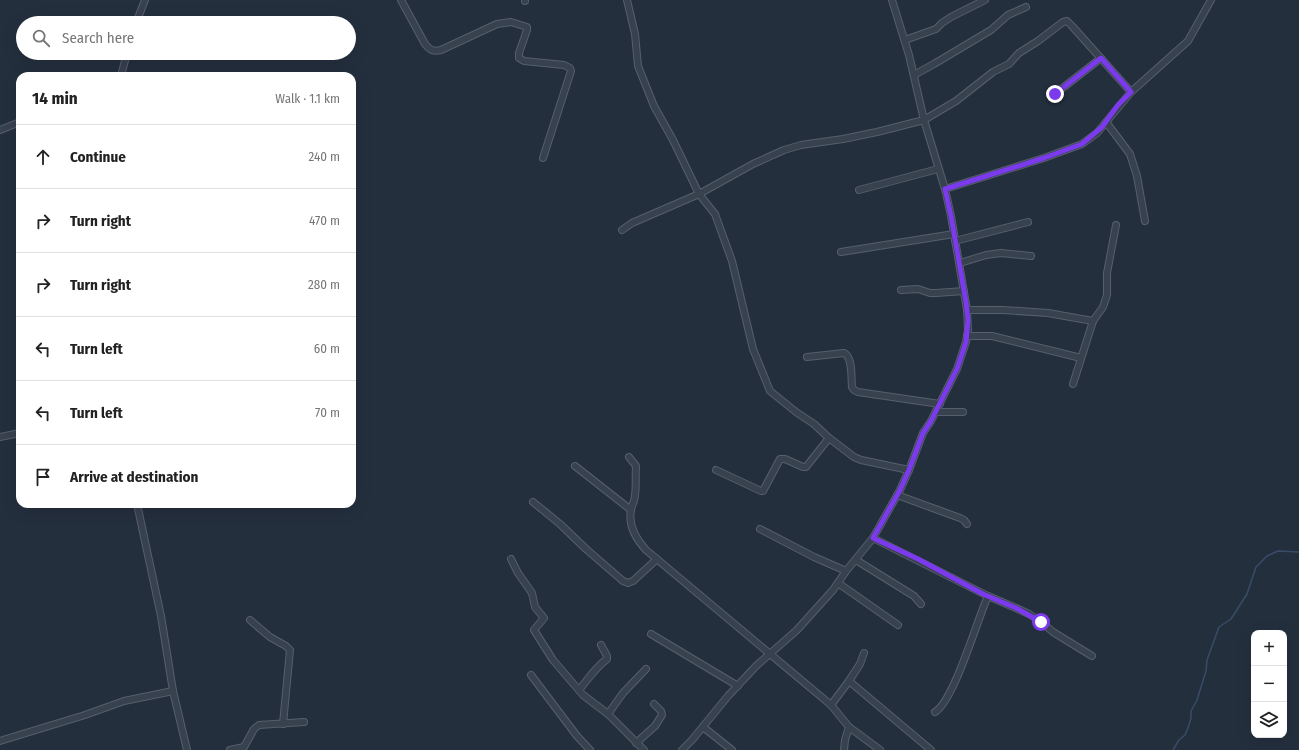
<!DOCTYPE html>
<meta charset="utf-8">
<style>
body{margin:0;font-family:"Fira Sans Condensed",sans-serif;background:#f2f2f2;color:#222}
.controls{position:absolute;right:12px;bottom:12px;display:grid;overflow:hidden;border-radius:8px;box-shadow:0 4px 16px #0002}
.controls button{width:36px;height:36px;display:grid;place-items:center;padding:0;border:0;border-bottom:1px solid #e0e0e0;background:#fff;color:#222;font:20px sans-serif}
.stop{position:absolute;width:12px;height:12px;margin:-9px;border:3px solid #7c3aed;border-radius:50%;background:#fff}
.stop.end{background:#7c3aed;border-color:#fff;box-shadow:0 1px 4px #0008}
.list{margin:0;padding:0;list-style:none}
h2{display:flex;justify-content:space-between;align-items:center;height:52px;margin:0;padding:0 16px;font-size:17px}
h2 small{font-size:13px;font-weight:400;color:#767676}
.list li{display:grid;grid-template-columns:26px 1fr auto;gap:12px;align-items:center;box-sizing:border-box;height:64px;padding:0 16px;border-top:1px solid #e0e0e0}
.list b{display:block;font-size:15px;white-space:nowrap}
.list em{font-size:13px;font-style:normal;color:#767676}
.icon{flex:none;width:22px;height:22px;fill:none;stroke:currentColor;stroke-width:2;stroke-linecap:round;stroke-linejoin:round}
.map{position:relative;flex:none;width:1299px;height:750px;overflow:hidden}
.search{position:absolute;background:#fff;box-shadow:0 4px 16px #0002;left:16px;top:16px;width:340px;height:44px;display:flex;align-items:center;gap:10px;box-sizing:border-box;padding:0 14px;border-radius:22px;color:#767676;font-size:15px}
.panel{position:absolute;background:#fff;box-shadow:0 4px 16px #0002;left:16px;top:72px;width:340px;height:436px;border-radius:12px}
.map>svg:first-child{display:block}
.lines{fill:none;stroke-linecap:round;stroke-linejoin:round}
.stream{stroke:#394c67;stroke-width:1.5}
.minor-casing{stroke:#565f6c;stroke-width:8}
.minor{stroke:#38414e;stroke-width:6}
.route{stroke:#7c3aed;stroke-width:5}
</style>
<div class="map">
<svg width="1299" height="750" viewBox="0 0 1299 750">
<rect width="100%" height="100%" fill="#242f3e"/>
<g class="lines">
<polyline class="stream" points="1173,750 1179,740 1185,735 1189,725 1191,718 1191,711 1197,700 1206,671 1207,660 1219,627 1231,619 1247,594 1256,567 1267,556 1278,551 1299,552"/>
<defs>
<g id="minor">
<path d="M401 0 425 44C430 50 433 52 441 50L497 24 511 22 527 27V30L519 53V58L524 61 564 65 570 68 571 71 543 158"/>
<polyline points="525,0 525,1"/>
<polyline points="627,0 635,34 638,66 654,106 673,140 699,194 715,214 732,261 753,349 770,391 796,412 814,424 829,438 854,457 861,460 909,470"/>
<polyline points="136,23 145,0"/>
<polyline points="905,40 936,29 942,23 951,17 985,0"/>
<polyline points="914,75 934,64 991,30 1008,15 1026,7"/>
<polyline points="121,76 127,53"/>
<polyline points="1055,94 1101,58"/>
<polyline points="1106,122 1130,154 1137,176 1145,221"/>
<polyline points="0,130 20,122"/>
<polyline points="945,189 1044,158 1082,144 1097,133 1131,92 1188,41 1211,0"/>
<polyline points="859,190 938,169"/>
<polyline points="622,230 632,223 699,194 753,164 784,150 801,145 843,139 877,132 924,120 956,101 993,72 1009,64 1019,53 1038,41 1063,22 1067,21 1072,26 1131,92"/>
<polyline points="955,241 1028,222"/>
<polyline points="841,252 954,234"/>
<polyline points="960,263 986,255 1001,253 1031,256"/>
<polyline points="901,290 918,289 930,293 936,293 964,291"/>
<polyline points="967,310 1003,310 1048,313 1093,321"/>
<polyline points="967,336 992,336 1081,358"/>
<path d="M807 357 844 353C853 357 851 378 852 387L854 390 858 392 940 404"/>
<polyline points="1073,384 1093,321 1103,307 1107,295 1107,273 1116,225"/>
<polyline points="936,412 963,412"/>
<polyline points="0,437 20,433"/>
<path d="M629 457 636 466C635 477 637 490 634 501 633 504 631 507 631 510 628 525 636 539 646 550L831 705 849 727 880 750"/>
<polyline points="575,466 631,510"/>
<polyline points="716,470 761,491 763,491 780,459 785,459 803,467 806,467 829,438"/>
<polyline points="897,495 960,518 964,520 967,524"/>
<polyline points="533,502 560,524 586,549 623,581 628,583 633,581 657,559"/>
<polyline points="137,504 161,616 173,691 187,750"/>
<polyline points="760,529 814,557 846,571"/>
<path d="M873 538 988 596C977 620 954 701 935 712"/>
<polyline points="511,559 518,573 532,593 535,607 544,618 534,630 553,660 583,695 608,714 644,750"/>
<polyline points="856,560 914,596 921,604"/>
<polyline points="838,583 898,625"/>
<polyline points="988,596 1016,608 1029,614 1041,622 1053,632 1092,656"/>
<polyline points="250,620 270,637 286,646 290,650 283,724"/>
<polyline points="651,634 738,686"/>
<polyline points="531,675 577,736 590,750"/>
<polyline points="849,681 860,664 864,653"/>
<path d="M579 690C589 678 594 669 607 659V656L601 645"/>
<polyline points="831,705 849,681 931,750"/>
<polyline points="608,714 623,693 646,669"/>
<polyline points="703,727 732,750"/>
<polyline points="0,741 85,715 124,701 173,691"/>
<polyline points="636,743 655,726 662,715 661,711 654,704"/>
<polyline points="230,750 244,747 254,729 259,725 304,722"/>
<polyline points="682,750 692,740 728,696 756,666 797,630 833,590 846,571 873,538 900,490 909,470 923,433 931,421 957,369 966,342 968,330 967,310 951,216 945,189 924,120 909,55 892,0"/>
<polyline points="844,750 845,740 849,727"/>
</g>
</defs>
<use href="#minor" class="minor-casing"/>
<use href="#minor" class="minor"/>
</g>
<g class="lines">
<polyline class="route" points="1041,622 1016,608 983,594 918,559 873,538 900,490 909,470 923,433 931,421 957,369 966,342 968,320 966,302 951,216 945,189 1044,158 1082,144 1102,127 1118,105 1131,92 1101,58 1055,94"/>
</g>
</svg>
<div class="controls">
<button>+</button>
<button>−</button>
<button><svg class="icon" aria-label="layers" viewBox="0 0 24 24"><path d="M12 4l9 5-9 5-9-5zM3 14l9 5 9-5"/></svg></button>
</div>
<div class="stop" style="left:1041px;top:622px"></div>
<div class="stop end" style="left:1055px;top:94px"></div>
<div class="search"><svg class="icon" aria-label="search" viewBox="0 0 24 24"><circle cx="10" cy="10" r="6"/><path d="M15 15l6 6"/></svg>Search here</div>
<section class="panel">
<h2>14 min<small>Walk · 1.1 km</small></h2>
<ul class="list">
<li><svg class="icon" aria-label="ahead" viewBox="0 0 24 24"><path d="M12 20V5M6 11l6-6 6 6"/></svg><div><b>Continue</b></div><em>240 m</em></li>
<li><svg class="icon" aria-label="right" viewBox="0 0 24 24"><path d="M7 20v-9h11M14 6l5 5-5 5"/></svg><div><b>Turn right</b></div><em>470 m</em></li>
<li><svg class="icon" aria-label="right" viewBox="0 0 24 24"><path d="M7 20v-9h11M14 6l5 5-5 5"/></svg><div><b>Turn right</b></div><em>280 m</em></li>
<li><svg class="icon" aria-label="left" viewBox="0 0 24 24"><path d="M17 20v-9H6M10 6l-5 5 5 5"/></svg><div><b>Turn left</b></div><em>60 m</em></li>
<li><svg class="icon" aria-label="left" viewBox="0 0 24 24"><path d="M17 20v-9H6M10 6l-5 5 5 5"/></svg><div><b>Turn left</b></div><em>70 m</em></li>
<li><svg class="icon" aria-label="arrive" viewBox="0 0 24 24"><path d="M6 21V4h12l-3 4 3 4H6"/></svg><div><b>Arrive at destination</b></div></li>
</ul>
</section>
</div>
